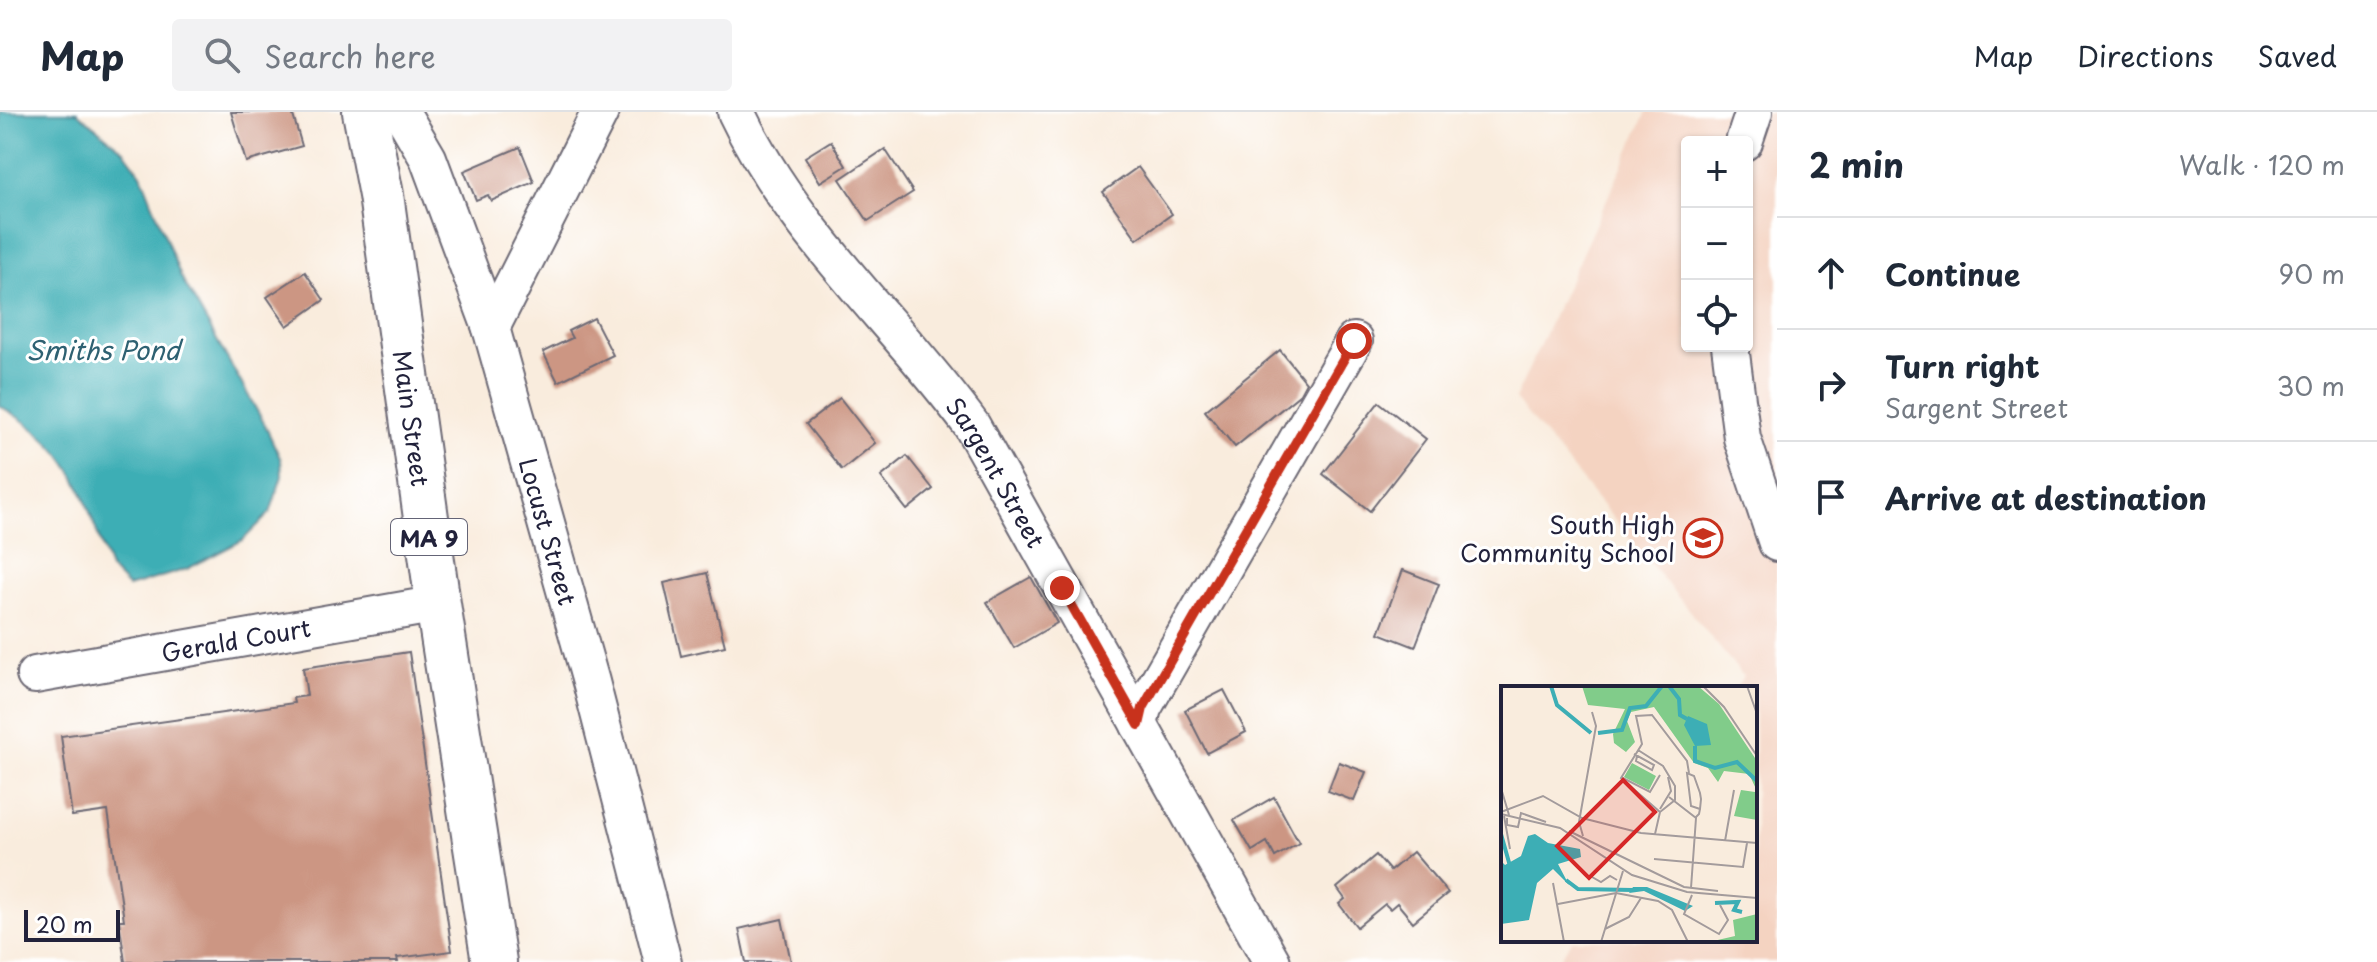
<!DOCTYPE html>
<meta charset="utf-8">
<style>
body{margin:0;font-family:"Playpen Sans",sans-serif;background:#f2f2f3;color:#1f2937}
.controls{position:absolute;right:24px;top:24px;display:grid;overflow:hidden;border-radius:8px;box-shadow:0 2px 6px #0004}
.controls button{width:72px;height:72px;display:grid;place-items:center;padding:0;border:0;border-bottom:2px solid #e0e1e3;background:#fff;color:#1f2937;font:40px sans-serif}
.scale{position:absolute;left:24px;bottom:20px;width:96px;box-sizing:border-box;padding-left:8px;border:4px solid #22223b;border-top:0;font-size:22px;line-height:28px;white-space:nowrap;color:#22223b;-webkit-text-stroke:6px #fff;paint-order:stroke}
.stop{position:absolute;width:24px;height:24px;margin:-18px;border:6px solid #c8321e;border-radius:50%;background:#fff}
.stop.end{background:#c8321e;border-color:#fff;box-shadow:0 2px 8px #0008}
.list{margin:0;padding:0;list-style:none}
h2{display:flex;justify-content:space-between;align-items:center;height:104px;margin:0;padding:0 32px;font-size:34px}
h2 small{font-size:26px;font-weight:400;color:#747a83}
.list li{display:grid;grid-template-columns:52px 1fr auto;gap:24px;align-items:center;box-sizing:border-box;height:112px;padding:0 32px;border-top:2px solid #e0e1e3}
.list b{display:block;font-size:30px;white-space:nowrap}
.list p{margin:0;font-size:26px;white-space:nowrap;color:#747a83}
.list em{font-size:26px;font-style:normal;color:#747a83}
.icon{flex:none;width:44px;height:44px;fill:none;stroke:currentColor;stroke-width:2;stroke-linecap:round;stroke-linejoin:round}
.map{position:relative;flex:none;width:1777px;height:850px;overflow:hidden}
header{display:flex;align-items:center;gap:48px;box-sizing:border-box;height:112px;padding:0 40px;background:#fff;border-bottom:2px solid #e0e1e3}
header strong{font-size:38px}
nav{display:flex;gap:44px;margin-inline-start:auto;font-size:28px}
.search{width:560px;height:72px;background:#f2f2f3;display:flex;align-items:center;gap:20px;box-sizing:border-box;padding:0 28px;border-radius:8px;color:#747a83;font-size:30px}
main{display:flex}
aside{flex:1;background:#fff}
.map>svg:first-child{display:block}
.built{fill:#f4d3c1;fill-rule:evenodd}
.water{fill:#3daeb5;stroke:#306878;stroke-width:2}
.building{fill:#cc9683}
.lines{fill:none;stroke-linecap:round;stroke-linejoin:round}
.minor-casing{stroke:#6d6974;stroke-width:40}
.highway-casing{stroke:#6d6974;stroke-width:48}
.minor{stroke:#fff;stroke-width:36}
.highway{stroke:#fff;stroke-width:44}
.route{stroke:#c8321e;stroke-width:10}
.labels{text-anchor:middle;dominant-baseline:central;stroke-width:6;stroke-linejoin:round;paint-order:stroke}
.shield{fill:#fff;stroke:#646476;stroke-width:2}
.shield-label{font-size:22px;font-weight:bold;fill:#22223b}
.street-label{font-size:24px;fill:#22223b;stroke:#fff}
.poi-label{font-size:24px;fill:#22223b;stroke:#fff;text-anchor:end}
.water-label{font-size:26px;font-style:italic;fill:#2e6172;stroke:#fff}
.inset-river{fill:none;stroke:#3daeb5;stroke-width:4}
.inset-road{fill:none;stroke:#a39b9c;stroke-width:2}
.view{fill:#d62828;fill-opacity:0.15;stroke:#d62828;stroke-width:4}
.inset-edge{fill:none;stroke:#22223b;stroke-width:4}
</style>
<header>
<strong>Map</strong>
<div class="search"><svg class="icon" aria-label="search" viewBox="0 0 24 24"><circle cx="10" cy="10" r="6"/><path d="M15 15l6 6"/></svg>Search here</div>
<nav><a>Map</a><a>Directions</a><a>Saved</a></nav>
</header>
<main>
<div class="map">
<svg width="1777" height="850" viewBox="0 0 1777 850">
<rect width="100%" height="100%" fill="#fff"/>
<filter id="ink" filterUnits="userSpaceOnUse"><feTurbulence type="fractalNoise" baseFrequency=".0125" numOctaves="2"/><feDisplacementMap in="SourceGraphic" scale="16" xChannelSelector="R" yChannelSelector="G"/><feConvolveMatrix kernelMatrix="1 2 1 2 8 2 1 2 1" color-interpolation-filters="sRGB"/></filter>
<filter id="wash" filterUnits="userSpaceOnUse"><feTurbulence type="fractalNoise" baseFrequency=".006" numOctaves="4" result="noise"/><feDisplacementMap in="SourceGraphic" scale="32" xChannelSelector="R" yChannelSelector="G"/><feGaussianBlur stdDeviation="1.8" result="paint"/><feColorMatrix in="noise" values="0 0 0 0 0 0 0 0 0 0 0 0 0 0 0 0 0 1.4 0 .05"/><feComposite in="paint" operator="in"/></filter>
<g filter="url(#wash)">
<rect width="100%" height="100%" fill="#f9ecdd"/>
<path class="built" d="M1647 0H1777V850H1558L1572 828H1755V576H1736L1743 564 1515 287ZM1687 30H1747V234H1687Z"/>
<path class="water" d="M0 0H77L124 39 141 62 181 165 264 311 281 348 282 364 270 401 243 428 187 457 128 475 110 457C80 377 79 340 0 294Z"/>
<g id="blocks">
<g class="building">
<polygon points="231,0 292,0 302,34 246,50"/>
<polygon points="831,29 846,54 820,70 805,45"/>
<polygon points="520,35 534,70 491,89 488,83 476,88 464,59"/>
<polygon points="885,37 913,80 868,109 840,67"/>
<polygon points="1138,55 1172,102 1137,127 1103,80"/>
<polygon points="305,160 324,188 287,214 267,185"/>
<polygon points="594,206 613,243 558,270 543,240 572,226 568,219"/>
<polygon points="1280,238 1306,270 1299,283 1235,335 1205,299"/>
<polygon points="840,286 875,331 842,358 806,312"/>
<polygon points="1379,290 1426,327 1370,399 1323,362"/>
<polygon points="907,344 933,377 907,398 881,365"/>
<polygon points="1403,458 1439,472 1415,535 1379,521"/>
<polygon points="707,461 725,534 681,544 664,471"/>
<polygon points="1031,465 1057,511 1014,536 987,490"/>
<polygon points="409,540 452,839 397,846 398,850 125,850 119,808 124,808 108,699 72,704 61,624 294,591 293,586 307,584 303,556"/>
<polygon points="1224,578 1246,620 1207,641 1185,598"/>
<polygon points="1339,650 1366,660 1354,689 1328,679"/>
<polygon points="1274,685 1299,731 1275,745 1267,730 1252,739 1234,708"/>
<polygon points="1413,740 1448,781 1413,810 1397,791 1390,797 1385,792 1357,815 1339,792 1345,787 1337,776 1376,743 1390,759"/>
<polygon points="782,807 791,850 746,850 739,817"/>
</g>
</g>
</g>
<g filter="url(#ink)">
<use href="#blocks" fill-opacity="0" stroke="#6d6974" stroke-width="2"/>
<g class="lines">
<defs>
<g id="minor">
<path id="s1" d="M401 0 428 46 491 216 591 570 663 850"/>
<path id="s2" d="M736 0C792 119 895 209 972 314L1272 850"/>
<polyline points="1744,30 1754,0"/>
<polyline points="491,216 600,0"/>
<polyline points="1730,234 1742,326 1777,431"/>
<path id="s3" d="M35 563 438 492"/>
<polyline points="1139,613 1143,596 1354,229"/>
</g>
<g id="highway">
<path id="s4" d="M365 0 381 83 438 492 494 850"/>
</g>
</defs>
<use href="#minor" class="minor-casing"/>
<use href="#highway" class="highway-casing"/>
<use href="#minor" class="minor"/>
<use href="#highway" class="highway"/>
</g>
</g>
<g class="lines" filter="url(#ink)">
<polyline class="route" points="1062,476 1139,613 1143,596 1354,229"/>
</g>
<defs>
<symbol id="school-ring" viewBox="-11 -11 22 22"><circle r="9.5" fill="#fff" stroke="#c8321e" stroke-width="1.5"/><path d="M0-5L7-2L0 1L-7-2ZM-4 1L0 2.5L4 1V4Q0 6-4 4Z" fill="#c8321e"/></symbol>
</defs>
<g fill-rule="evenodd">
<use href="#school-ring" x="1681" y="404" width="44" height="44"/>
</g>
<g class="labels">
<rect class="shield" x="391" y="407" width="76" height="36" rx="6"/>
<g class="shield-label">
<text x="429" y="425">MA 9</text>
</g>
<g class="street-label">
<text stroke="none"><textPath href="#s4" startOffset="310">Main Street</textPath></text>
<text stroke="none"><textPath href="#s2" startOffset="446">Sargent Street</textPath></text>
<text stroke="none"><textPath href="#s1" startOffset="446">Locust Street</textPath></text>
<text stroke="none"><textPath href="#s3" startOffset="204">Gerald Court</textPath></text>
</g>
<g class="poi-label">
<text x="1675" y="412">South High<tspan x="1675" dy="28">Community School</tspan></text>
</g>
<g class="water-label">
<text x="103" y="237">Smiths Pond</text>
</g>
</g>
<g transform="translate(1501 574)">
<rect width="256" height="256" fill="#f9ecdd"/>
<path d="M81 0H197L218 18 256 75V105L248 88 223 85 217 96 207 82 193 77 153 21 130 26 126 35 134 56 125 66 113 57 112 48 124 23 87 19ZM131 77 155 90 148 104 123 91ZM240 104 254 106 256 134 233 130ZM256 228V256H208L234 250 232 234Z" fill="#81cc8a"/>
<path d="M187 30 206 38 210 59 194 60 183 39ZM34 148 47 157 79 163 80 171 57 178 68 199 52 183 36 197 28 234 0 238V175L4 179 20 170 27 150ZM132 201H146L192 220 184 225 143 205 128 207Z" fill="#3daeb5"/>
<path class="inset-river" d="M50 0 56 19 90 47M168 0 178 13 179 29 186 33M97 47 121 44 129 22 145 20 161 0M194 60V75L214 82 236 76 256 95M0 148 9 180M65 194 77 203 132 204M214 217 237 216 233 224 241 226"/>
<path class="inset-road" d="M202 0 223 21 256 70M246 0 256 28M137 64 162 80 174 100V114L159 126 154 148M133 68 153 79 151 84 135 75 136 70M120 91 149 106 159 89M0 102 8 129M168 111 195 132 190 202M159 123 170 105 167 91M0 126 42 110 81 132 140 147 256 157M159 126 120 92 141 58 135 30 151 29 186 75 188 87M0 128 59 142 131 189 186 206 256 212M3 130 9 163M195 131 198 128 199 123 200 113 199 107 193 90 186 87 190 120 199 123M6 132V139L17 141 20 127 45 136M68 145 183 201 217 205M82 150 78 136 95 40 91 26M224 155 233 104M153 173 242 181 246 157M91 191 100 196 109 190 116 194M52 197 63 256M191 209 183 228 218 248 227 234 219 219M57 218 115 207 157 215 171 224 187 256M104 243 128 231 140 212M100 256 122 185"/>
<path class="view" d="M122 94 154 126 88 192 56 160Z"/>
<rect width="256" height="256" class="inset-edge"/>
</g>
</svg>
<div class="controls">
<button>+</button>
<button>−</button>
<button><svg class="icon" aria-label="locate" viewBox="0 0 24 24"><circle cx="12" cy="12" r="6"/><path d="M12 2v4M12 18v4M2 12h4M18 12h4"/></svg></button>
</div>
<div class="scale">20 m</div>
<div class="stop" style="left:1354px;top:229px"></div>
<div class="stop end" style="left:1062px;top:476px"></div>
</div>
<aside>
<h2>2 min<small>Walk · 120 m</small></h2>
<ul class="list">
<li><svg class="icon" aria-label="ahead" viewBox="0 0 24 24"><path d="M12 20V5M6 11l6-6 6 6"/></svg><div><b>Continue</b></div><em>90 m</em></li>
<li><svg class="icon" aria-label="right" viewBox="0 0 24 24"><path d="M7 20v-9h11M14 6l5 5-5 5"/></svg><div><b>Turn right</b><p>Sargent Street</p></div><em>30 m</em></li>
<li><svg class="icon" aria-label="arrive" viewBox="0 0 24 24"><path d="M6 21V4h12l-3 4 3 4H6"/></svg><div><b>Arrive at destination</b></div></li>
</ul>
</aside>
</main>
